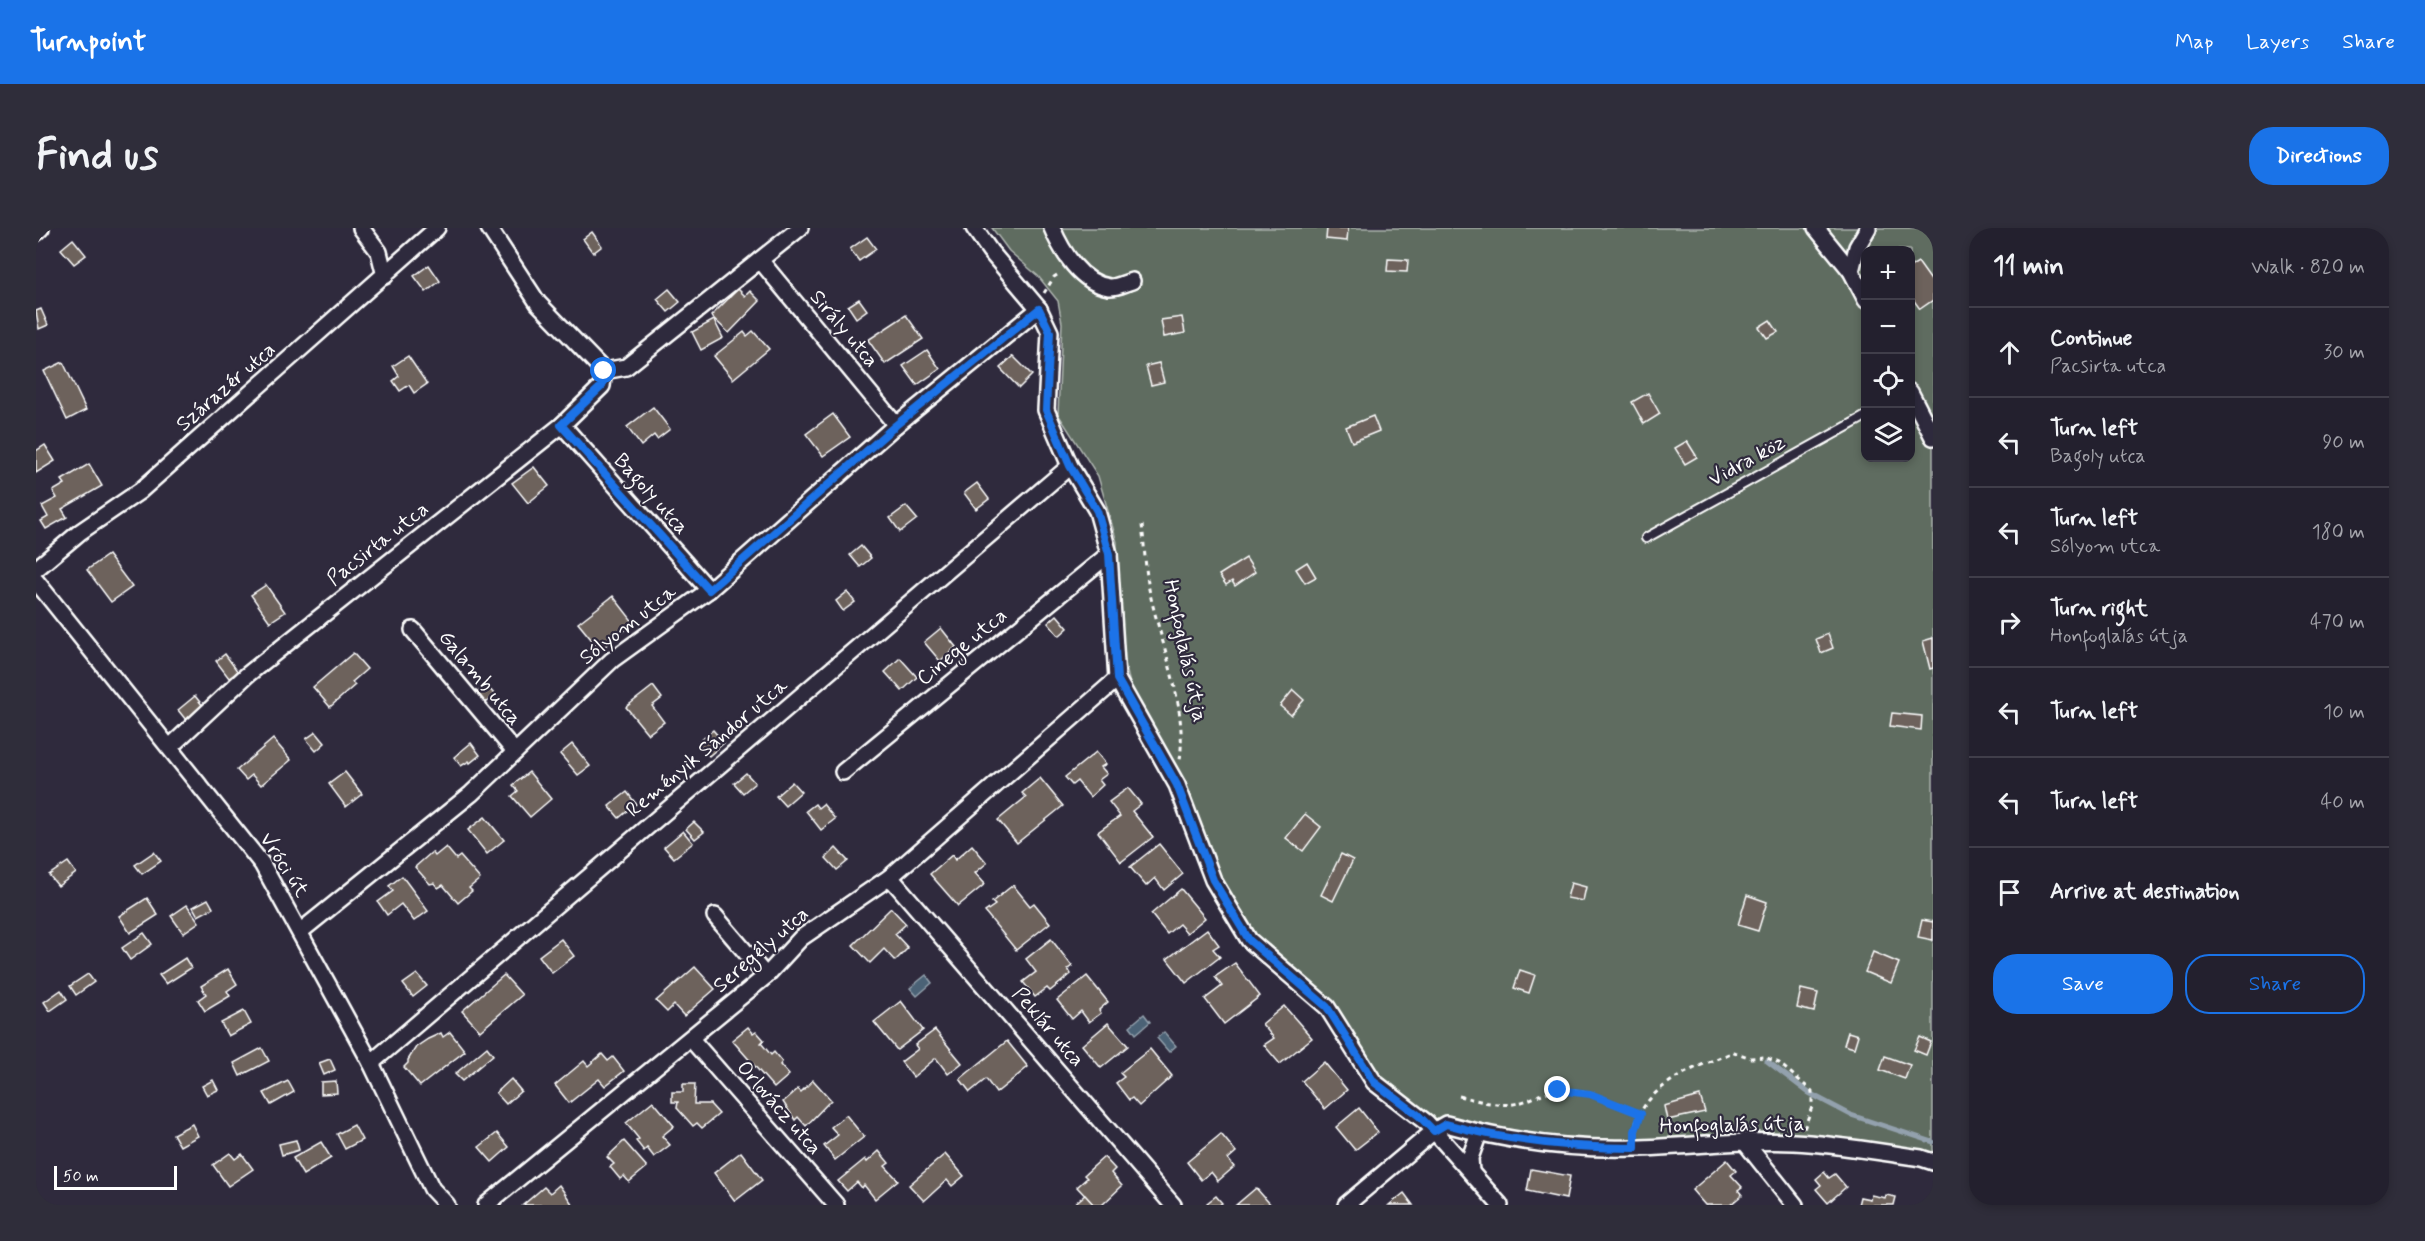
<!DOCTYPE html>
<meta charset="utf-8">
<style>
body{margin:0;font-family:Mynerve,sans-serif;background:#2f2d3a;color:#f1f3f6}
.controls{position:absolute;right:18px;top:18px;display:grid;overflow:hidden;border-radius:12px;box-shadow:0 3px 9px #0003}
.controls button{width:54px;height:54px;display:grid;place-items:center;padding:0;border:0;border-bottom:2px solid #403e4a;background:#23202e;color:#f1f3f6;font:30px sans-serif}
.scale{position:absolute;left:18px;bottom:15px;width:123px;box-sizing:border-box;padding-left:6px;border:3px solid #fff;border-top:0;font-size:16px;line-height:21px;white-space:nowrap;color:#fff;-webkit-text-stroke:4px #2f2a3d;paint-order:stroke}
.stop{position:absolute;width:18px;height:18px;margin:-14px;border:4px solid #1a73e8;border-radius:50%;background:#fff}
.stop.end{background:#1a73e8;border-color:#fff;box-shadow:0 2px 6px #0008}
.list{margin:0;padding:0;list-style:none}
h2{display:flex;justify-content:space-between;align-items:center;height:78px;margin:0;padding:0 24px;font-size:26px}
h2 small{font-size:20px;font-weight:400;color:#a3a3aa}
.list li{display:grid;grid-template-columns:39px 1fr auto;gap:18px;align-items:center;box-sizing:border-box;height:90px;padding:0 24px;border-top:2px solid #403e4a}
.list b{display:block;font-size:22px;white-space:nowrap}
.list p{margin:0;font-size:20px;white-space:nowrap;color:#a3a3aa}
.list em{font-size:20px;font-style:normal;color:#a3a3aa}
.actions{display:flex;gap:12px;padding:18px 24px}
.actions a{flex:1;padding:14px 0;border:2px solid #1a73e8;border-radius:24px;text-align:center;font-size:21px;color:#1a73e8}
.actions .main{background:#1a73e8;color:#fff}
.icon{flex:none;width:33px;height:33px;fill:none;stroke:currentColor;stroke-width:2;stroke-linecap:round;stroke-linejoin:round}
.map{position:relative;flex:none;width:1897px;height:977px;overflow:hidden;border-radius:24px}
header{display:flex;align-items:center;gap:36px;box-sizing:border-box;height:84px;padding:0 30px;background:#1a73e8;color:#fff}
header strong{font-size:28px}
nav{display:flex;gap:33px;margin-inline-start:auto;font-size:21px}
.intro{display:flex;align-items:center;justify-content:space-between;box-sizing:border-box;height:144px;padding:0 36px}
h1{margin:0;font-size:42px}
.button{padding:15px 27px;border-radius:24px;background:#1a73e8;color:#fff;font-size:21px;font-weight:700}
main{display:flex;gap:36px;padding:0 36px}
aside{flex:1;background:#23202e;border-radius:24px;box-shadow:0 3px 9px #0003}
.map>svg:first-child{display:block}
.green{fill:#5f6c61;stroke:#afb6b0;stroke-width:1.5;fill-rule:evenodd}
.water{fill:#4b6276;stroke:#93a1ad;stroke-width:1.5}
.lines{fill:none;stroke-linecap:round;stroke-linejoin:round}
.stream{stroke:#93a1ad;stroke-width:5}
.building{fill:#6d625c;stroke:#fff;stroke-width:1.5}
.service-casing{stroke:#fff;stroke-width:12}
.minor-casing{stroke:#fff;stroke-width:20}
.path{stroke:#fff;stroke-width:3;stroke-dasharray:4.5 4.5;stroke-linecap:butt}
.service{stroke:#2f2a3d;stroke-width:8}
.minor{stroke:#2f2a3d;stroke-width:15}
.route{stroke:#1a73e8;stroke-width:8}
.labels{text-anchor:middle;dominant-baseline:central;stroke-width:4.5;stroke-linejoin:round;paint-order:stroke}
.street-label{font-size:21px;fill:#fff;stroke:#2f2a3d}
</style>
<header>
<strong>Turnpoint</strong>
<nav><a>Map</a><a>Layers</a><a>Share</a></nav>
</header>
<div class="intro"><h1>Find us</h1><a class="button">Directions</a></div>
<main>
<div class="map">
<svg width="1897" height="977" viewBox="0 0 1897 977">
<rect width="100%" height="100%" fill="#2f2a3d"/>
<filter id="ink" filterUnits="userSpaceOnUse"><feTurbulence type="fractalNoise" baseFrequency=".0167" numOctaves="2"/><feDisplacementMap in="SourceGraphic" scale="12" xChannelSelector="R" yChannelSelector="G"/><feConvolveMatrix kernelMatrix="1 2 1 2 8 2 1 2 1" color-interpolation-filters="sRGB"/></filter>
<g filter="url(#ink)">
<path class="green" d="M956 0H1897V934L1759 914 1599 920 1398 903 1338 854 1291 779 1213 712 1177 652 1136 535 1094 456 1080 398 1081 314 1062 248 1022 186 1026 95 1022 73 1002 48 973 23ZM1830 22H1874V230H1830Z"/>
<g class="water">
<polygon points="890,747 896,755 881,768 874,760"/>
<polygon points="1108,786 1114,794 1100,806 1094,798"/>
<polygon points="1128,804 1140,818 1133,824 1121,810"/>
</g>
<g class="lines">
<polyline class="stream" points="1731,833 1773,865 1815,887 1897,914"/>
</g>
<g class="building">
<polygon points="1291,0 1312,0 1311,13 1290,11"/>
<polygon points="556,4 566,18 557,25 547,11"/>
<polygon points="831,9 840,21 823,33 814,21"/>
<polygon points="37,11 50,27 38,36 25,21"/>
<polygon points="1352,31 1372,32 1371,44 1351,43"/>
<polygon points="1882,34 1897,55 1897,72 1884,81 1874,67 1874,39"/>
<polygon points="393,37 404,53 390,64 378,48"/>
<polygon points="633,61 644,74 632,84 621,71"/>
<polygon points="702,61 709,68 714,63 724,73 693,105 675,88"/>
<polygon points="823,71 831,82 820,90 812,78"/>
<polygon points="5,81 12,97 3,101 0,83"/>
<polygon points="870,87 887,111 849,136 832,112"/>
<polygon points="1146,89 1149,105 1128,109 1125,92"/>
<polygon points="678,92 687,110 665,122 656,104"/>
<polygon points="1734,92 1742,104 1731,110 1723,99"/>
<polygon points="717,103 733,121 697,151 678,128 708,104 711,108"/>
<polygon points="891,122 904,141 881,157 867,138"/>
<polygon points="372,128 391,156 378,165 373,157 364,163 357,153 363,148 357,138"/>
<polygon points="977,128 996,147 983,160 964,140"/>
<polygon points="27,134 50,182 31,192 8,143"/>
<polygon points="1123,135 1128,154 1115,157 1110,138"/>
<polygon points="1612,165 1624,186 1608,196 1596,174"/>
<polygon points="617,179 634,201 621,211 618,207 605,218 591,199"/>
<polygon points="797,186 814,209 787,228 770,206"/>
<polygon points="1337,188 1343,203 1316,214 1310,199"/>
<polygon points="1651,213 1661,229 1649,236 1639,220"/>
<polygon points="9,217 19,233 0,245 0,223"/>
<polygon points="53,236 66,258 26,281 31,289 10,301 5,293 12,289 6,278 21,270 17,263 29,256 26,252"/>
<polygon points="498,239 513,258 492,275 476,255"/>
<polygon points="941,255 953,271 940,281 928,265"/>
<polygon points="870,278 881,291 864,304 854,290"/>
<polygon points="825,318 835,330 824,339 814,327"/>
<polygon points="72,327 96,359 75,374 51,342"/>
<polygon points="1210,330 1219,344 1199,358 1196,353 1190,357 1183,347"/>
<polygon points="1271,334 1280,349 1269,355 1260,341"/>
<polygon points="230,357 249,384 234,394 215,367"/>
<polygon points="811,364 819,374 807,383 800,373"/>
<polygon points="577,368 598,395 564,422 542,395"/>
<polygon points="1021,387 1032,400 1023,408 1012,395"/>
<polygon points="905,400 920,419 904,433 888,414"/>
<polygon points="1792,406 1797,420 1785,425 1780,411"/>
<polygon points="1897,410 1897,440 1894,441 1887,413"/>
<polygon points="317,425 331,441 316,454 319,457 294,479 277,459"/>
<polygon points="189,426 202,444 193,450 180,433"/>
<polygon points="864,430 881,449 866,463 849,444"/>
<polygon points="450,457 459,467 450,475 441,465"/>
<polygon points="617,458 626,470 616,478 628,494 612,506 590,479"/>
<polygon points="1257,462 1268,472 1255,487 1244,478"/>
<polygon points="159,468 167,478 150,492 142,482"/>
<polygon points="1856,485 1886,488 1885,502 1854,498"/>
<polygon points="677,502 688,515 673,528 662,515"/>
<polygon points="280,504 289,515 280,523 270,511"/>
<polygon points="237,511 255,532 225,557 216,547 210,552 201,542"/>
<polygon points="435,515 444,527 434,535 433,533 425,538 418,529"/>
<polygon points="536,516 554,538 542,547 524,526"/>
<polygon points="1060,524 1070,536 1065,539 1071,546 1063,552 1067,557 1054,569 1041,553 1036,557 1029,549"/>
<polygon points="309,544 326,566 310,579 293,556"/>
<polygon points="493,544 515,571 494,589 476,568 482,563 477,557"/>
<polygon points="710,545 719,555 707,565 698,555"/>
<polygon points="1004,550 1027,578 981,615 962,592 990,569 986,565"/>
<polygon points="756,554 765,564 749,578 740,568"/>
<polygon points="1092,560 1105,576 1096,583 1117,609 1085,634 1062,604 1084,588 1073,574"/>
<polygon points="591,564 600,576 583,590 573,578"/>
<polygon points="779,576 782,580 787,576 799,591 785,602 770,583"/>
<polygon points="1269,586 1285,599 1267,623 1250,610"/>
<polygon points="449,589 468,612 451,626 432,602"/>
<polygon points="658,594 668,604 659,611 650,601"/>
<polygon points="647,603 657,615 638,630 628,619"/>
<polygon points="1123,616 1147,646 1128,662 1119,650 1110,658 1094,639"/>
<polygon points="936,617 951,635 939,645 949,656 922,678 894,646 916,627 919,632"/>
<polygon points="410,619 420,631 424,628 444,651 433,660 436,663 422,675 407,657 402,660 398,655 394,656 379,639 396,624 399,628"/>
<polygon points="800,620 812,633 801,642 790,630"/>
<polygon points="118,624 125,633 106,646 99,637"/>
<polygon points="1305,626 1317,632 1297,673 1285,667"/>
<polygon points="32,634 40,645 22,658 13,647"/>
<polygon points="366,648 392,683 378,693 365,676 351,687 342,674 357,663 353,658"/>
<polygon points="1535,655 1550,659 1547,673 1531,670"/>
<polygon points="977,657 994,678 998,675 1014,695 980,722 949,684 959,677 956,674"/>
<polygon points="1145,661 1169,690 1151,705 1143,696 1131,706 1115,686"/>
<polygon points="1711,667 1731,674 1722,703 1702,697"/>
<polygon points="111,670 122,687 94,705 83,688"/>
<polygon points="172,671 177,680 162,688 157,679"/>
<polygon points="151,677 163,694 147,705 135,688"/>
<polygon points="855,680 870,696 859,706 872,720 859,733 848,721 834,735 817,717"/>
<polygon points="1886,692 1897,694 1897,712 1882,709"/>
<polygon points="1171,701 1183,717 1177,721 1184,729 1150,755 1131,731"/>
<polygon points="108,705 116,716 94,732 86,720"/>
<polygon points="525,711 538,728 516,745 503,728"/>
<polygon points="1015,711 1036,738 1032,741 1035,746 1014,763 1011,760 999,769 987,754 1000,744 990,731"/>
<polygon points="1837,724 1863,735 1855,755 1829,744"/>
<polygon points="149,730 155,740 130,756 123,747"/>
<polygon points="1199,735 1224,768 1188,796 1169,771 1186,758 1179,749"/>
<polygon points="659,739 679,761 648,788 638,777 631,784 620,773"/>
<polygon points="192,741 201,756 191,763 194,768 169,783 162,772 170,766 165,758"/>
<polygon points="1484,742 1499,747 1493,765 1478,760"/>
<polygon points="52,746 58,754 40,767 34,758"/>
<polygon points="381,746 391,758 377,769 367,756"/>
<polygon points="468,747 486,767 444,803 426,783"/>
<polygon points="1051,748 1072,774 1063,782 1065,785 1053,794 1045,783 1036,791 1021,772"/>
<polygon points="1765,761 1782,765 1778,784 1761,780"/>
<polygon points="25,762 31,771 14,783 8,774"/>
<polygon points="865,773 887,802 861,822 838,794"/>
<polygon points="1248,778 1276,810 1244,836 1228,817 1238,810 1226,796"/>
<polygon points="208,783 215,796 192,808 185,795"/>
<polygon points="1072,795 1092,818 1065,840 1046,817"/>
<polygon points="712,799 717,805 720,803 728,812 725,815 735,827 738,824 746,834 744,837 753,847 738,860 696,812"/>
<polygon points="899,802 926,835 912,846 900,830 877,849 865,834 882,821 879,817"/>
<polygon points="414,804 429,823 384,858 368,839 372,835 372,832 380,819 392,811 405,805 407,809"/>
<polygon points="1812,804 1822,807 1818,820 1808,817"/>
<polygon points="1884,809 1895,814 1890,827 1878,822"/>
<polygon points="971,813 992,839 960,865 950,851 934,864 924,851"/>
<polygon points="451,819 457,827 426,853 419,846"/>
<polygon points="226,820 233,833 204,848 198,835"/>
<polygon points="1114,821 1136,848 1103,878 1096,870 1093,872 1080,855 1088,849 1084,845"/>
<polygon points="566,826 572,833 577,829 588,843 569,858 563,851 533,875 519,857 548,833 552,838"/>
<polygon points="1849,828 1874,837 1869,851 1844,842"/>
<polygon points="294,831 299,842 288,847 283,835"/>
<polygon points="1288,834 1311,862 1289,881 1266,853"/>
<polygon points="475,851 485,863 470,876 460,865"/>
<polygon points="177,852 182,862 171,867 166,858"/>
<polygon points="777,852 795,872 770,898 762,889 759,892 747,874 762,861 765,864"/>
<polygon points="252,853 258,864 235,877 228,865"/>
<polygon points="300,853 301,865 285,866 285,854"/>
<polygon points="647,856 659,856 658,876 674,876 683,886 666,900 661,895 657,898 641,880 642,874 636,874 636,864 647,864"/>
<polygon points="1664,868 1669,884 1631,892 1628,878"/>
<polygon points="617,873 638,898 626,908 634,917 618,929 611,920 608,923 600,913 603,911 590,895"/>
<polygon points="1323,880 1342,904 1319,922 1300,899"/>
<polygon points="810,887 828,909 799,932 788,918 802,907 795,899"/>
<polygon points="156,896 162,908 144,918 137,906"/>
<polygon points="318,897 326,912 309,921 301,906"/>
<polygon points="461,905 473,919 456,934 443,919"/>
<polygon points="1185,906 1200,924 1192,931 1198,939 1182,953 1175,944 1165,952 1151,934"/>
<polygon points="260,912 263,922 246,927 243,916"/>
<polygon points="588,913 611,939 593,954 588,948 584,951 574,939 578,936 571,929"/>
<polygon points="285,914 295,930 267,947 257,930"/>
<polygon points="843,923 853,935 849,938 862,952 839,971 828,957 826,960 821,954 811,963 802,953 829,931 831,934"/>
<polygon points="705,924 726,952 699,973 678,945"/>
<polygon points="194,925 199,931 206,926 217,941 192,958 177,937"/>
<polygon points="909,926 928,948 916,958 911,952 888,973 873,957"/>
<polygon points="1068,929 1079,941 1075,945 1086,958 1066,977 1058,977 1041,959 1051,950 1048,947"/>
<polygon points="1691,932 1700,943 1695,947 1706,959 1702,962 1706,967 1694,977 1669,977 1656,962"/>
<polygon points="1495,941 1534,948 1530,971 1491,963"/>
<polygon points="1788,944 1793,950 1799,946 1810,959 1792,975 1780,961 1785,957 1780,951"/>
<polygon points="523,957 537,977 487,977 508,959 514,965"/>
<polygon points="1220,960 1235,977 1200,977"/>
<polygon points="1368,965 1377,977 1353,977"/>
<polygon points="1049,967 1058,977 1037,977"/>
<polygon points="1835,967 1849,970 1850,967 1860,969 1858,977 1822,977 1824,969 1834,971"/>
<polygon points="1180,968 1186,975 1183,977 1173,977 1171,975"/>
</g>
<g class="lines">
<defs>
<polyline id="service" points="1610,310 1830,188"/>
<g id="minor">
<polyline points="325,0 343,24 349,48"/>
<polyline points="453,0 502,75 568,143"/>
<polyline points="938,0 954,23 1003,81 1014,104 1010,182 1034,238 1061,283 1073,326 1081,451 1141,557 1177,652 1213,712 1291,779 1338,854 1391,895 1464,977"/>
<path d="M1016 0C1026 24 1045 55 1073 59 1080 60 1089 55 1096 53"/>
<polyline points="1780,0 1815,43 1830,72"/>
<polyline points="0,5 5,0"/>
<polyline points="724,32 860,197"/>
<polyline points="1815,43 1821,19 1832,0"/>
<polyline points="568,143 590,139 764,0"/>
<polyline points="1874,164 1897,209"/>
<polyline points="526,197 673,362"/>
<polyline points="0,341 44,304 104,263 401,0"/>
<polyline points="0,353 226,636 335,835 396,961 411,977"/>
<polyline points="377,402 479,524"/>
<polyline points="134,519 211,447 526,197 566,158 568,143"/>
<polyline points="807,544 1073,326"/>
<polyline points="854,649 1137,977"/>
<polyline points="679,688 730,748"/>
<polyline points="265,703 435,566 576,432 673,362 860,197 1003,81"/>
<polyline points="655,811 800,977"/>
<polyline points="335,835 1034,238"/>
<polyline points="1708,913 1759,977"/>
<polyline points="1435,944 1434,930 1443,905"/>
<polyline points="450,977 730,748 765,710 854,649 1081,451"/>
<path d="M1310 977 1398 903 1410 896C1471 913 1536 922 1599 920 1652 919 1705 911 1758 914 1800 916 1843 924 1885 930L1897 934"/>
</g>
</defs>
<use href="#service" class="service-casing"/>
<use href="#minor" class="minor-casing"/>
<g class="path">
<polyline points="1008,65 1018,49 1024,45"/>
<path d="M1106 297C1109 321 1109 346 1115 370 1127 421 1151 478 1144 532"/>
<path d="M1423 868C1441 872 1464 880 1482 875 1496 872 1507 863 1522 862 1551 861 1579 876 1605 886"/>
<path d="M1599 906C1601 859 1662 838 1698 824L1715 830 1729 829 1743 835 1776 863V879L1768 901"/>
</g>
<use href="#service" class="service"/>
<use href="#minor" class="minor"/>
</g>
</g>
<g class="lines" filter="url(#ink)">
<path class="route" d="M568 143 566 158 525 197 673 362 860 197 1003 81 1014 104 1010 182 1034 238 1061 283 1073 326 1081 451 1141 557 1177 652 1213 712 1291 779 1338 854 1382 887 1398 903 1410 896C1471 913 1535 920 1599 920V903L1605 886 1554 866 1522 862"/>
</g>
<g class="labels">
<g class="street-label">
<text transform="translate(808 101) rotate(50)">Sirály utca</text>
<text transform="translate(190 159) rotate(-41)">Szárazér utca</text>
<text transform="translate(1711 233) rotate(-29)">Vidra köz</text>
<text transform="translate(615 266) rotate(48)">Bagoly utca</text>
<text transform="translate(342 316) rotate(-38)">Pacsirta utca</text>
<text transform="translate(592 397) rotate(-38)">Sólyom utca</text>
<text transform="translate(926 419) rotate(-39)">Cinege utca</text>
<text transform="translate(1149 423) rotate(78)">Honfoglalás útja</text>
<text transform="translate(444 450) rotate(50)">Galamb utca</text>
<text transform="translate(671 520) rotate(-40)">Reményik Sándor utca</text>
<text transform="translate(248 637) rotate(57)">Vróci út</text>
<text transform="translate(725 722) rotate(-41)">Seregély utca</text>
<text transform="translate(1012 799) rotate(49)">Peklár utca</text>
<text transform="translate(743 880) rotate(49)">Orlovácz utca</text>
<text transform="translate(1696 897) rotate(-1)">Honfoglalás útja</text>
</g>
</g>
</svg>
<div class="controls">
<button>+</button>
<button>−</button>
<button><svg class="icon" aria-label="locate" viewBox="0 0 24 24"><circle cx="12" cy="12" r="6"/><path d="M12 2v4M12 18v4M2 12h4M18 12h4"/></svg></button>
<button><svg class="icon" aria-label="layers" viewBox="0 0 24 24"><path d="M12 4l9 5-9 5-9-5zM3 14l9 5 9-5"/></svg></button>
</div>
<div class="scale">50 m</div>
<div class="stop" style="left:568px;top:143px"></div>
<div class="stop end" style="left:1522px;top:862px"></div>
</div>
<aside>
<h2>11 min<small>Walk · 820 m</small></h2>
<ul class="list">
<li><svg class="icon" aria-label="ahead" viewBox="0 0 24 24"><path d="M12 20V5M6 11l6-6 6 6"/></svg><div><b>Continue</b><p>Pacsirta utca</p></div><em>30 m</em></li>
<li><svg class="icon" aria-label="left" viewBox="0 0 24 24"><path d="M17 20v-9H6M10 6l-5 5 5 5"/></svg><div><b>Turn left</b><p>Bagoly utca</p></div><em>90 m</em></li>
<li><svg class="icon" aria-label="left" viewBox="0 0 24 24"><path d="M17 20v-9H6M10 6l-5 5 5 5"/></svg><div><b>Turn left</b><p>Sólyom utca</p></div><em>180 m</em></li>
<li><svg class="icon" aria-label="right" viewBox="0 0 24 24"><path d="M7 20v-9h11M14 6l5 5-5 5"/></svg><div><b>Turn right</b><p>Honfoglalás útja</p></div><em>470 m</em></li>
<li><svg class="icon" aria-label="left" viewBox="0 0 24 24"><path d="M17 20v-9H6M10 6l-5 5 5 5"/></svg><div><b>Turn left</b></div><em>10 m</em></li>
<li><svg class="icon" aria-label="left" viewBox="0 0 24 24"><path d="M17 20v-9H6M10 6l-5 5 5 5"/></svg><div><b>Turn left</b></div><em>40 m</em></li>
<li><svg class="icon" aria-label="arrive" viewBox="0 0 24 24"><path d="M6 21V4h12l-3 4 3 4H6"/></svg><div><b>Arrive at destination</b></div></li>
</ul>
<div class="actions"><a class="main">Save</a><a>Share</a></div>
</aside>
</main>
